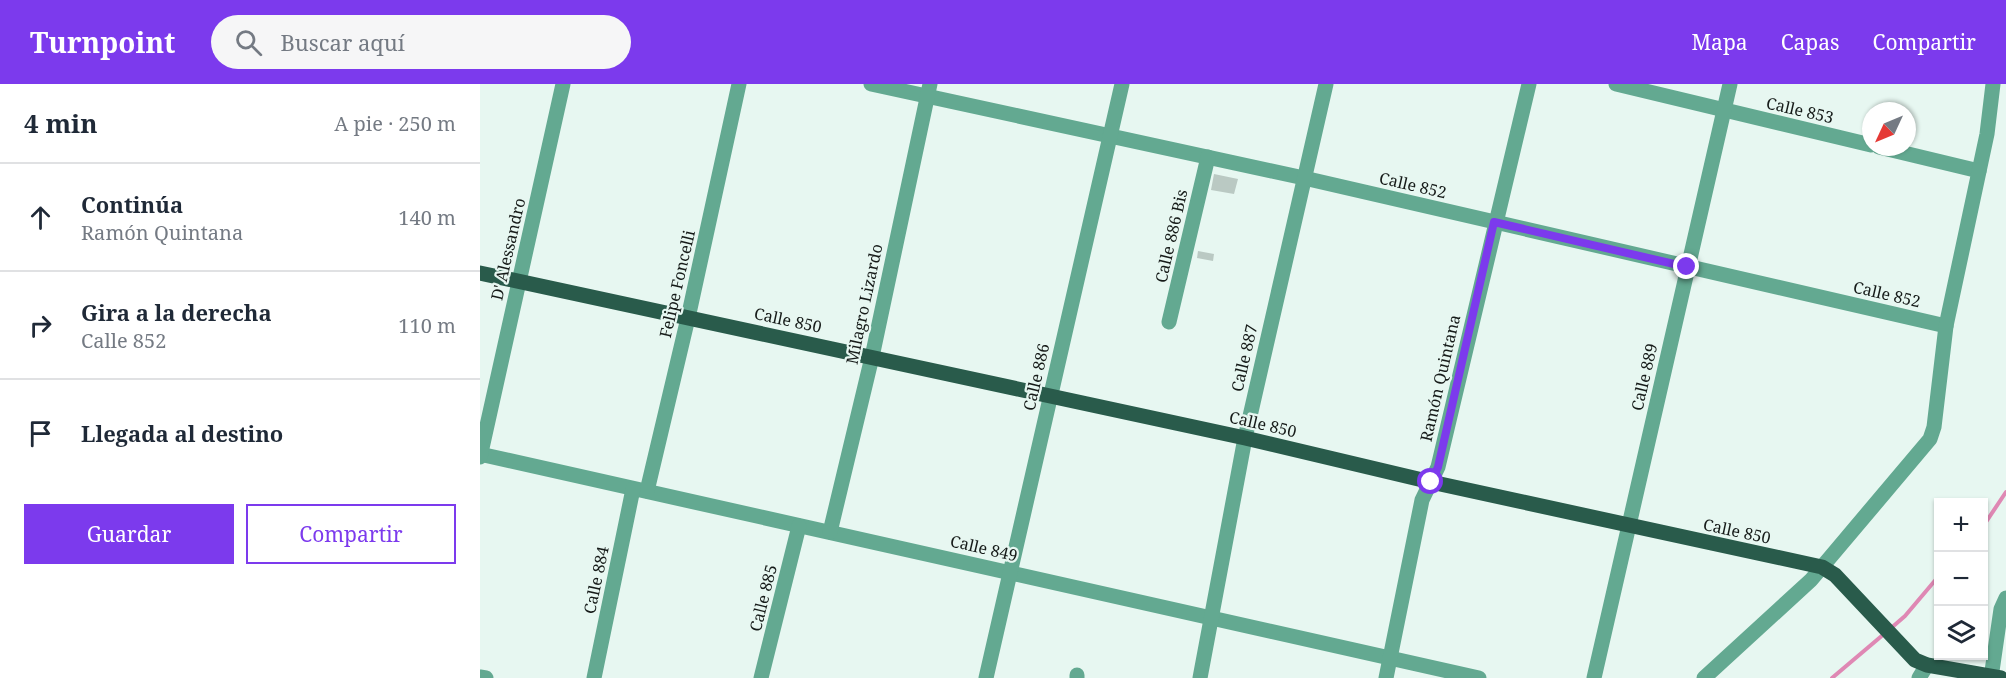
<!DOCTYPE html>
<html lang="es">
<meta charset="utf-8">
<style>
body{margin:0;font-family:"Noto Serif",serif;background:#f6f6f7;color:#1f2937}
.controls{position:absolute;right:18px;bottom:18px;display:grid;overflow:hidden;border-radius:0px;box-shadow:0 2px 4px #0004}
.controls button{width:54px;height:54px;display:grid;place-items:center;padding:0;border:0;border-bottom:2px solid #e0e1e3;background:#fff;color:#1f2937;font:30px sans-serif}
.compass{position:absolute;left:1382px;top:18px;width:54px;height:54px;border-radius:50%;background:#fff;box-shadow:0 2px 4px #0004;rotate:226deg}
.stop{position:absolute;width:18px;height:18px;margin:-14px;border:4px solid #7c3aed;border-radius:50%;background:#fff}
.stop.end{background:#7c3aed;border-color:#fff;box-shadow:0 2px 6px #0008}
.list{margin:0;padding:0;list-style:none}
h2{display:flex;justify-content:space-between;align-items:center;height:78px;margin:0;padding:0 24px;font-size:26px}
h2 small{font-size:20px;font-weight:400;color:#747a83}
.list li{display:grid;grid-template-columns:39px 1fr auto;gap:18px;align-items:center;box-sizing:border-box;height:108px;padding:0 24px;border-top:2px solid #e0e1e3}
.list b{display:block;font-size:22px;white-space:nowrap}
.list p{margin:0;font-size:20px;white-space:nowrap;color:#747a83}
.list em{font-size:20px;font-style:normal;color:#747a83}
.actions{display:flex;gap:12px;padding:18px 24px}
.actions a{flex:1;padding:14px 0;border:2px solid #7c3aed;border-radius:0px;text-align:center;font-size:21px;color:#7c3aed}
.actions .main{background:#7c3aed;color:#fff}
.icon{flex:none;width:33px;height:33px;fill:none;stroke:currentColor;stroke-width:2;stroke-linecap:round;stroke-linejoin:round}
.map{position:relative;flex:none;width:1526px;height:594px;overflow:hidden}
header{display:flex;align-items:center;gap:36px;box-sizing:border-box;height:84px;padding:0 30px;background:#7c3aed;color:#fff}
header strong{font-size:28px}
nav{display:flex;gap:33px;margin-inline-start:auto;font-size:21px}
.search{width:420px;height:54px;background:#f6f6f7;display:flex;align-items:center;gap:15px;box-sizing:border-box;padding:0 21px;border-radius:33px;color:#747a83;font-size:22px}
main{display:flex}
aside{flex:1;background:#fff}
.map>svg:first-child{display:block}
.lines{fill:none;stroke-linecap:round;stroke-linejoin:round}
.stream{stroke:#df88b4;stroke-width:4}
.building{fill:#bac9c3}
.minor{stroke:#63a991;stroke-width:15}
.major{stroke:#295b4b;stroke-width:15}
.route{stroke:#7c3aed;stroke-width:8}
.labels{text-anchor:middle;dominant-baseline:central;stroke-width:4.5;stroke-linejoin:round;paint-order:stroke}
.street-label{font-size:16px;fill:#161b19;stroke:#e7f7f1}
</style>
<header>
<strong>Turnpoint</strong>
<div class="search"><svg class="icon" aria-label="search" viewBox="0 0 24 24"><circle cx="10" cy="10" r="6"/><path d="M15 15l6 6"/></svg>Buscar aquí</div>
<nav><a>Mapa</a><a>Capas</a><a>Compartir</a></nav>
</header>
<main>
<aside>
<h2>4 min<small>A pie · 250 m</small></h2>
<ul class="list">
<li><svg class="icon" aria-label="ahead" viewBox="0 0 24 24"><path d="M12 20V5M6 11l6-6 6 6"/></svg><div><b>Continúa</b><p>Ramón Quintana</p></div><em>140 m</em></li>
<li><svg class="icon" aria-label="right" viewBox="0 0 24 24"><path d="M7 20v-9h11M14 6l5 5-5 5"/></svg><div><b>Gira a la derecha</b><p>Calle 852</p></div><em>110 m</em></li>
<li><svg class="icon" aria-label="arrive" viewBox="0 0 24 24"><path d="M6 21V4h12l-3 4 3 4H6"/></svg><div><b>Llegada al destino</b></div></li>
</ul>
<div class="actions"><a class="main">Guardar</a><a>Compartir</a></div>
</aside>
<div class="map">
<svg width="1526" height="594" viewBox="0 0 1526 594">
<rect width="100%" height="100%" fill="#e7f7f1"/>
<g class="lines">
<g class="stream">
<polyline points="1504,441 1526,408"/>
<polyline points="1410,545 1425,532 1458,493"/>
<polyline points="1352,594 1404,550"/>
</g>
</g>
<g class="building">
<polygon points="734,90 758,95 754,110 731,106"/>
<polygon points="718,167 734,170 733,177 717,174"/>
</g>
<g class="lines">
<g class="minor">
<polyline points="391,0 824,94 1466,242"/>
<polyline points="1136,0 1391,61"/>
<polyline points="1399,63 1499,87"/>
<polyline points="689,238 728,73"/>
<polyline points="0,370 999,594"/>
<polyline points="0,373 83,0"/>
<polyline points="167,407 208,234 259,0"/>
<polyline points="350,448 392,273 450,0"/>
<polyline points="0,593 6,594"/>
<polyline points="114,594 153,405"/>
<polyline points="281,594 319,442"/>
<polyline points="506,594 642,0"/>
<polyline points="597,594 597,591"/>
<polyline points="720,594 765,354 846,0"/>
<polyline points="906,594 942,416 958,383 1049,0"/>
<polyline points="1114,594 1250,0"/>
<polyline points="1224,594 1331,496 1450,355 1454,343 1466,242 1507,50 1513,0"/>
<polyline points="1439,594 1447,581"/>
<polyline points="1511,594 1521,525 1526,514"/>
</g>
<polyline class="major" points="0,189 765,354 951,398 1342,483 1355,491 1435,576 1447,581 1521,594"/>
</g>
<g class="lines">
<polyline class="route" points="951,398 958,383 1014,138 1207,183"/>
</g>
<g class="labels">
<g class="street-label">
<text transform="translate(1320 26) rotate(13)">Calle 853</text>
<text transform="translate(933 101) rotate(13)">Calle 852</text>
<text transform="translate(691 152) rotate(-77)">Calle 886 Bis</text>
<text transform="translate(28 165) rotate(-77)">D' Alessandro</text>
<text transform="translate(197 200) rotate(-77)">Felipe Foncelli</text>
<text transform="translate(1407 210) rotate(13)">Calle 852</text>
<text transform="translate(384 220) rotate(-78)">Milagro Lizardo</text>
<text transform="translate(308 236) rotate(12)">Calle 850</text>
<text transform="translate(764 274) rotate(-77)">Calle 887</text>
<text transform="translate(556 293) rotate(-77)">Calle 886</text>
<text transform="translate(1164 293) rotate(-77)">Calle 889</text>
<text transform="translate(960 294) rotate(-77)">Ramón Quintana</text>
<text transform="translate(783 340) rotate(13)">Calle 850</text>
<text transform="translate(1257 447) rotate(12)">Calle 850</text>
<text transform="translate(504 464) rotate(13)">Calle 849</text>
<text transform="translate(116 496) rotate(-78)">Calle 884</text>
<text transform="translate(283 514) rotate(-76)">Calle 885</text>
</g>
</g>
</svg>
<div class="controls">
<button>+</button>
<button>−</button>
<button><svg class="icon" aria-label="layers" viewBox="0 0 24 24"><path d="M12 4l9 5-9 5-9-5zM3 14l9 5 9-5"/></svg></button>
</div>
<svg class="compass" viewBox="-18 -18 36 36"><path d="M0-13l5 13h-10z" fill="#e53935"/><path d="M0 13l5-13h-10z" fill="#747a83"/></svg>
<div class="stop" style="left:951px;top:398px"></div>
<div class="stop end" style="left:1207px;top:183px"></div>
</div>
</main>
